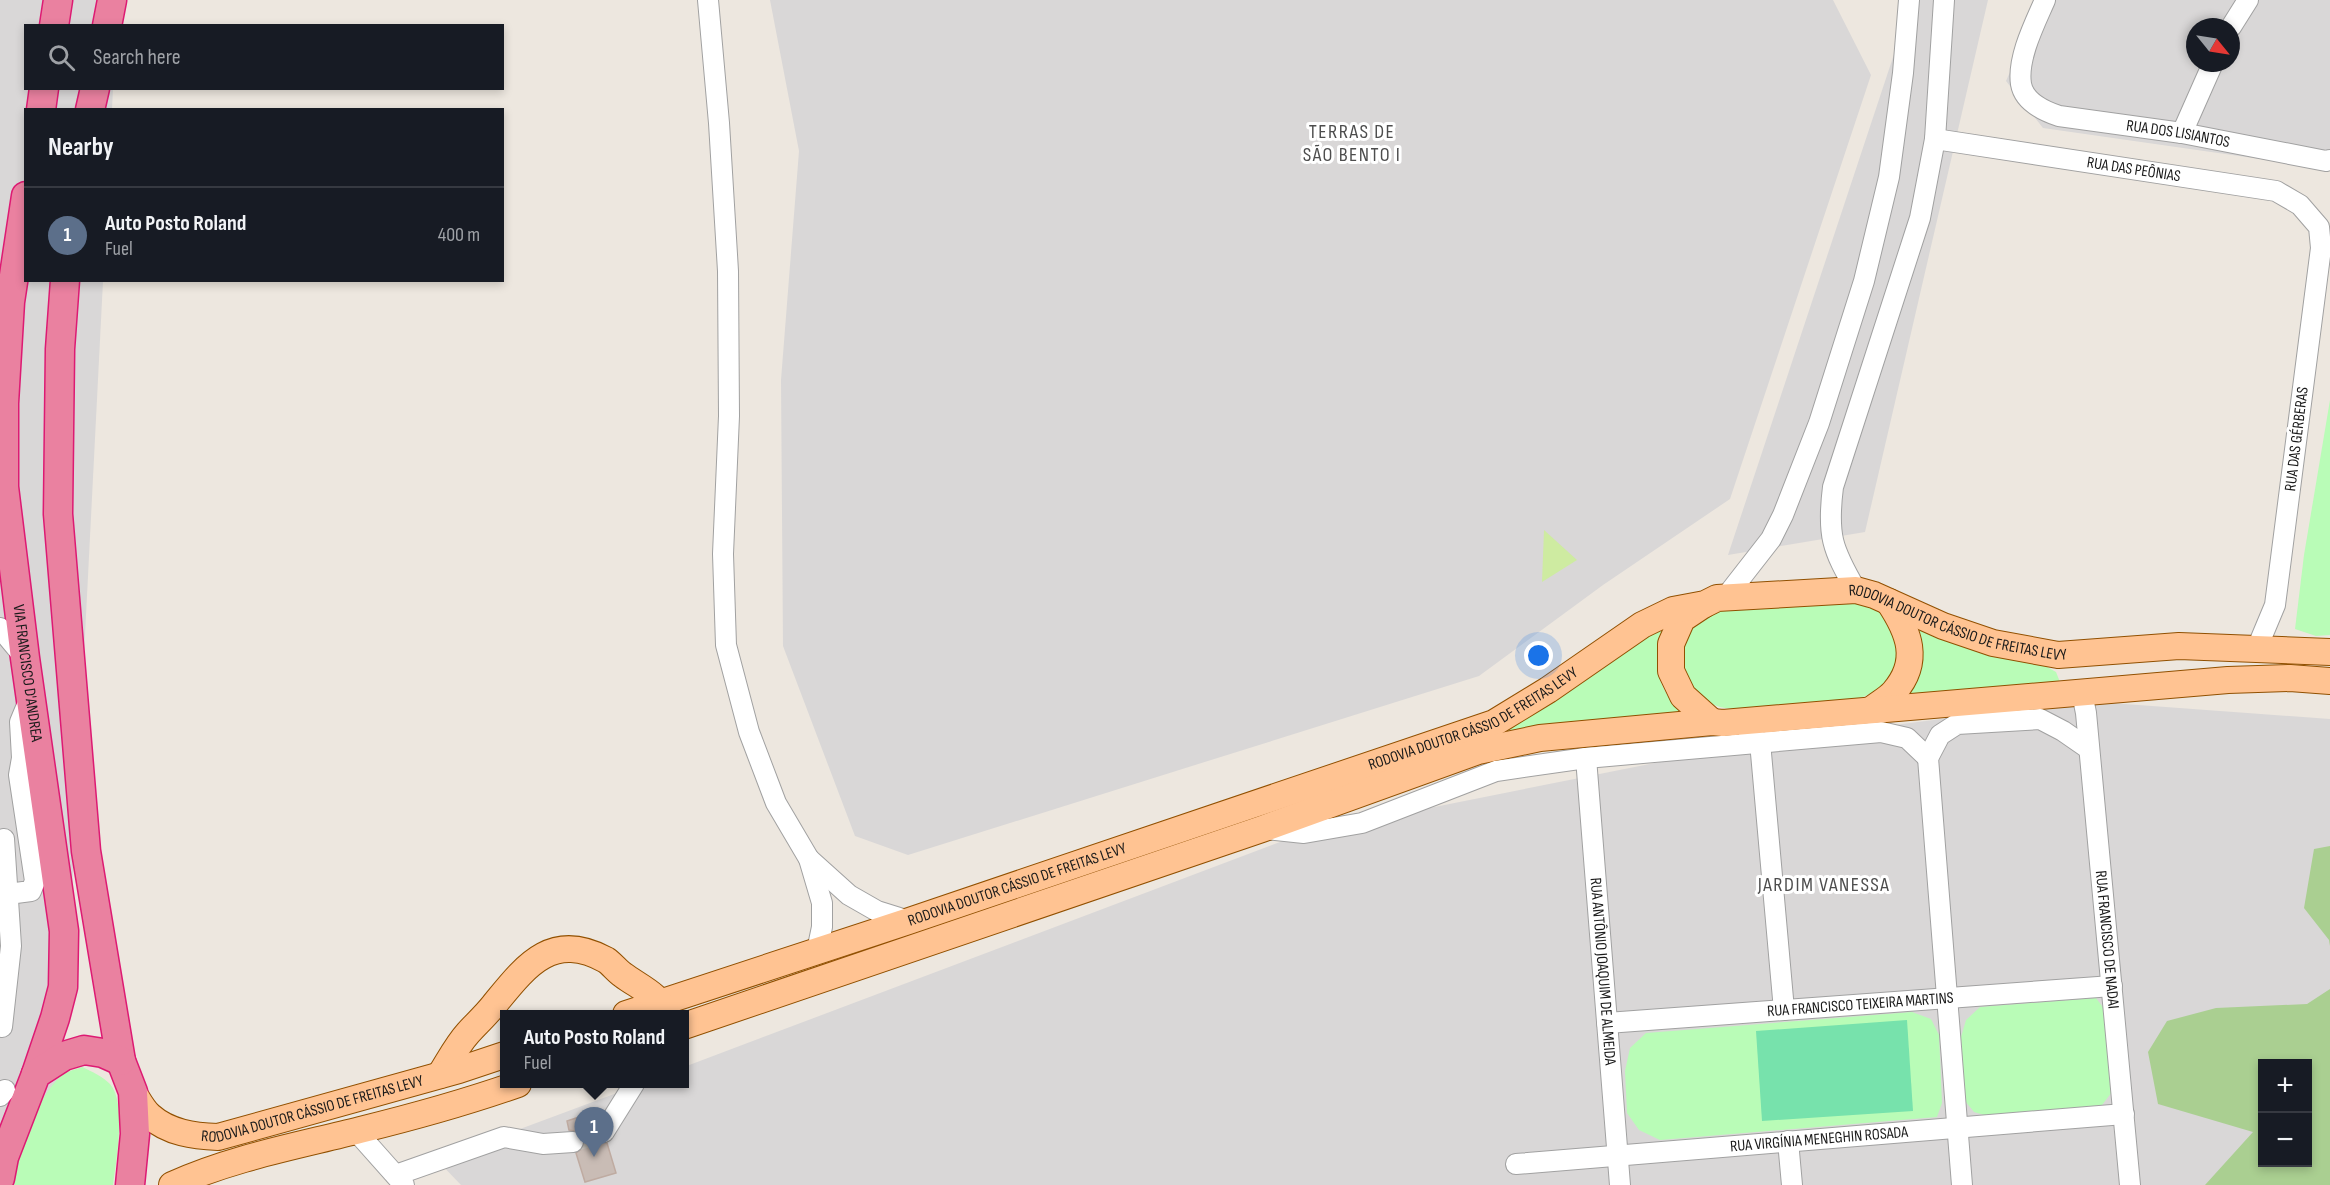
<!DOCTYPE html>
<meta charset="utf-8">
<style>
body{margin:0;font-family:"Sofia Sans Condensed",sans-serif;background:#20242c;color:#f1f3f6}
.controls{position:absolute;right:18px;bottom:18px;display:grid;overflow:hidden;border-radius:0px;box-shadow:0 3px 9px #0003}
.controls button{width:54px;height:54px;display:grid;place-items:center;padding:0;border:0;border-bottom:2px solid #363941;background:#171b24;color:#f1f3f6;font:30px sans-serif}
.compass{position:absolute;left:2186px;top:18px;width:54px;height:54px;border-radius:50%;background:#171b24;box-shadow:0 3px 9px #0003;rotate:120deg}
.you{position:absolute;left:1539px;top:656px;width:21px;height:21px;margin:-15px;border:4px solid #fff;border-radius:50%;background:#1a73e8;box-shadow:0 0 0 9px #1a73e833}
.badge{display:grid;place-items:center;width:39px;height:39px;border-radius:50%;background:#dd8691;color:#fff;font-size:20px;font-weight:700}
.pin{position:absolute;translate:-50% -50px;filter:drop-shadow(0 2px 3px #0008)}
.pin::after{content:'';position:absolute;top:32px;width:21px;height:18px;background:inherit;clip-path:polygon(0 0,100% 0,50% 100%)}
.popup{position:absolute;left:500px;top:1010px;width:189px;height:78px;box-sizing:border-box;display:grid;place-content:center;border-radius:0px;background:#171b24;filter:drop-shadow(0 2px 4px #0005);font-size:20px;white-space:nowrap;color:#9ea1a6}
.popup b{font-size:22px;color:#f1f3f6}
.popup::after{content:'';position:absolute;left:50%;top:100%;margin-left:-12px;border:12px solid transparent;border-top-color:#171b24}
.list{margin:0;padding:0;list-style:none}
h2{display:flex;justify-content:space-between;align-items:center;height:78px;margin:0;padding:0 24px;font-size:26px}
h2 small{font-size:20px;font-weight:400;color:#9ea1a6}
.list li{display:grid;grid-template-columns:39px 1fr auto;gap:18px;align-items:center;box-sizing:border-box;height:96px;padding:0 24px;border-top:2px solid #363941}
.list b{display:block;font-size:22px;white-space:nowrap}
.list p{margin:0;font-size:20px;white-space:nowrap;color:#9ea1a6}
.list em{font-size:20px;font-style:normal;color:#9ea1a6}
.icon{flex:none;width:33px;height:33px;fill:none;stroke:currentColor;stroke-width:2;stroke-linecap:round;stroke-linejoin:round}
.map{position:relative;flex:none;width:2330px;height:1185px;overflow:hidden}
.search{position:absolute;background:#171b24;box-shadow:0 3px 9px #0003;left:24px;top:24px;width:480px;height:66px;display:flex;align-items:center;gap:15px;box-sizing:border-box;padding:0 21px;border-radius:0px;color:#9ea1a6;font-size:22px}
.panel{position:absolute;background:#171b24;box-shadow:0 3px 9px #0003;left:24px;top:108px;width:480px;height:174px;border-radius:0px}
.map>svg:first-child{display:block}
.residential{fill:#d9d7d7;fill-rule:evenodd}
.grass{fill:#ceeba1}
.forest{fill:#aacf91;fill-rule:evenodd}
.park{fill:#b9fcb7}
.pitch{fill:#77e2ac}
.building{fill:#c9bcb5;stroke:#bfaba1;stroke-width:1.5}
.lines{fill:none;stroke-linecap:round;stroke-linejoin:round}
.minor-tunnel{stroke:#cdc8c1;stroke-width:20;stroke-dasharray:20 10;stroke-linecap:butt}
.minor-casing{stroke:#a1a1a1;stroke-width:22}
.major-casing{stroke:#915000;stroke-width:28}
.highway-casing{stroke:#dd1a73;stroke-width:31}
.minor{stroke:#fff;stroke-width:20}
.major{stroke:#ffc392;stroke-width:26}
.highway{stroke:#ea81a0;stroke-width:28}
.labels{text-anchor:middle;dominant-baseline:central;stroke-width:6;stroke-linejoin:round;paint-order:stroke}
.street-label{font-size:16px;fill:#1a1a1a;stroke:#fff}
.quarter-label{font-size:20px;letter-spacing:1.5px;fill:#4d4d4d;stroke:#fff}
</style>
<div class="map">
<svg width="2330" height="1185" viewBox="0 0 2330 1185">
<rect width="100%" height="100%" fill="#ede7df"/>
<g class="residential">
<polygon points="0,0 118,0 116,25 26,26 26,88 113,89 112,109 26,110 26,280 103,281 60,1127 0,1144"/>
<polygon points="770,0 1833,0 1871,75 1730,499 1603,585 1479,676 908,855 855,836 783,646 781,380 799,151"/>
<polygon points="1905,0 1988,0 1865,532 1728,555 1908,12"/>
<path d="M2042 0H2330V169L2043 128 2006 81ZM2195 27H2231V63H2195Z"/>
<path d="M2084 701 2330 719V1185H461L437 1160 641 1084H684V1067L1304 833 1760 742ZM2262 1064H2308V1162H2262Z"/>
</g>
<polygon class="grass" points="1544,530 1577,560 1542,582"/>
<g class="forest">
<polygon points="2330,846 2330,946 2329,940 2304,908 2314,849"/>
<path d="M2330 989V1185H2205L2253 1132 2158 1104 2148 1052 2167 1021 2216 1008 2307 1004ZM2262 1064H2308V1162H2262Z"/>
</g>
<g class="park">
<polygon points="2330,400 2330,635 2316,636 2295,629 2304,555"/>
<path d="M1854 601 1873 606 1887 620 1897 639 1898 659 1891 675 1877 691 1858 699C1825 701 1793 704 1761 706 1750 707 1736 710 1725 708 1697 703 1679 681 1682 652 1685 628 1699 619 1719 610Z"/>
<path d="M1664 626C1651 666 1656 686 1684 716L1501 738 1498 733Z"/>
<path d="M1918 628 2042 664 2056 672 2062 687 1903 701C1920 670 1925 664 1918 628Z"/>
<polygon points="2096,998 2105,1010 2112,1092 2102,1105 1991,1117 1974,1112 1965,1101 1961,1037 1966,1020 1980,1007"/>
<polygon points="1912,1012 1931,1019 1939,1035 1942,1103 1937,1117 1660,1140 1639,1130 1627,1113 1625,1071 1630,1048 1646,1033"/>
<path d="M82 1067C93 1072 102 1076 110 1084 127 1103 116 1162 113 1185H12C18 1154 37 1096 61 1076 66 1071 75 1070 82 1067Z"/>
</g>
<polygon class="pitch" points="1907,1020 1913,1111 1762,1121 1756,1031"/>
<polygon class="building" points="597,1111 599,1117 592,1131 593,1137 598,1142 607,1143 616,1173 585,1182 576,1153 583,1148 585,1141 579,1132 569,1130 567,1121"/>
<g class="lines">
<polyline class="minor-tunnel" points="573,1142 604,1132"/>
<defs>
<g id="minor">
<polyline points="708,0 719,123 728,271 729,416 723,554 726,645 749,732 776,803 809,859 822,903 822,927 817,951"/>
<path id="s1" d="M2045 0C2035 23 2017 58 2021 84 2024 102 2044 111 2059 116L2182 133 2326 161 2330 160"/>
<polyline points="2231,27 2248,0"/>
<polyline points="2182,133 2213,63"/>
<path id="s2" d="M1935 139 2276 191 2300 205 2319 227 2321 248 2275 605 2257 648"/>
<path d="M1856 590C1832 549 1827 535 1833 487L1920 218 1935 139 1944 0"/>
<polyline points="1725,598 1771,539 1783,515 1819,423 1864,281 1889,177 1903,73 1909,0"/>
<polyline points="0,628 25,658"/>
<path id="s3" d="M2082 693 2086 713 2130 1185"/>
<polyline points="1749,736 1760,742 1784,1010"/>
<path id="s4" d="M1586 758 1620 1185"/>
<polyline points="1928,758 1962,1185"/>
<polyline points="1928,758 1940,735 1957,724 2040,719 2063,731 2089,749"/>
<polyline points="1266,829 1304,833 1362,823 1496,771 1586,758 1881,732 1907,738 1928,758"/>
<polyline points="809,859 849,895 877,911 909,921"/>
<polyline points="8,894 31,891 35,881 19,775 22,758 20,722 30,698"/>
<path id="s5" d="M1607 1023 2112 986"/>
<polyline points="2,1027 11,946 4,839"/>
<polyline points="0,1096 5,1090"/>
<polyline points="356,1131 404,1185"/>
<polyline points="604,1132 634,1084"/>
<polyline points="1788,1141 1792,1185"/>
<path id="s6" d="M1516 1164 2124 1114"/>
<polyline points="396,1175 504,1137 543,1144 573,1142"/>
</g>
<g id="major">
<polyline points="1703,605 1682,619 1671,644 1671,671 1683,696 1712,722"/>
<path d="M1871 710C1878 704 1888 699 1894 692 1921 661 1909 632 1889 602"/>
<path id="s7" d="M626 1014 909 921 1494 723 1548 690 1642 625 1673 610 1705 604 1717 598 1856 590 1874 595 1943 626 1993 643 2058 655 2179 646 2330 652"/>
<polyline points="684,1026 1262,829 1478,751 1540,738 1712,722 1723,723 2228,680 2290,678 2330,681"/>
<path d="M440 1075C449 1061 457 1045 468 1033 476 1024 485 1016 493 1006 525 967 551 930 606 960 612 964 617 971 623 975 639 987 660 995 666 1014"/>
<path id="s8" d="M133 1092C138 1100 143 1110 150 1116 169 1133 194 1136 218 1137L459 1070 504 1055"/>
<path d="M172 1185C231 1158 297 1146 360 1130 413 1117 467 1102 518 1084"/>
</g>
<g id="highway">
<polyline points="54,26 58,0"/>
<polyline points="107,26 112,0"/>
<polyline points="41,110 44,88"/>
<polyline points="90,110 95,88"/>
<path id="s9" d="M26 196 10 302 4 403V487L25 658 64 931 63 987 55 1018 36 1074"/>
<polyline points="65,280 60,349 58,514 86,851 121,1061 133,1092 135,1134 130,1185"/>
<polyline points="0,1178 4,1157 36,1074 64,1056 84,1050 103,1053 121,1061"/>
</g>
</defs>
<use href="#minor" class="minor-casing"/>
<use href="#major" class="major-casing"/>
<use href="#highway" class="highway-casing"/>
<use href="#minor" class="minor"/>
<use href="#major" class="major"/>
<use href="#highway" class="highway"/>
</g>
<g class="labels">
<g class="street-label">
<text stroke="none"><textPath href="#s1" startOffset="261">RUA DOS LISIANTOS</textPath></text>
<text stroke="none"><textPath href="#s2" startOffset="201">RUA DAS PEÔNIAS</textPath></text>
<text transform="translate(2297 439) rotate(-83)">RUA DAS GÉRBERAS</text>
<text stroke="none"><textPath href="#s7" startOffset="1420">RODOVIA DOUTOR CÁSSIO DE FREITAS LEVY</textPath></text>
<text stroke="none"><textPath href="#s9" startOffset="480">VIA FRANCISCO D'ANDREA</textPath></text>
<text stroke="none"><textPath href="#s7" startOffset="898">RODOVIA DOUTOR CÁSSIO DE FREITAS LEVY</textPath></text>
<text stroke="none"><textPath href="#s7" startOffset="412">RODOVIA DOUTOR CÁSSIO DE FREITAS LEVY</textPath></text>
<text stroke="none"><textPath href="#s3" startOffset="248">RUA FRANCISCO DE NADAI</textPath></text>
<text stroke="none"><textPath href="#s4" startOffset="214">RUA ANTÔNIO JOAQUIM DE ALMEIDA</textPath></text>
<text stroke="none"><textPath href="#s5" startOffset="254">RUA FRANCISCO TEIXEIRA MARTINS</textPath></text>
<text stroke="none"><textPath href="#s8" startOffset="200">RODOVIA DOUTOR CÁSSIO DE FREITAS LEVY</textPath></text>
<text stroke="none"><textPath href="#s6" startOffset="304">RUA VIRGÍNIA MENEGHIN ROSADA</textPath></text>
</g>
<g class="quarter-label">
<text x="1352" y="132">TERRAS DE<tspan x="1352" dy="23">SÃO BENTO I</tspan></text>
<text x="1824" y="885">JARDIM VANESSA</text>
</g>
</g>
</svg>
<div class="controls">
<button>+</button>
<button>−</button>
</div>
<svg class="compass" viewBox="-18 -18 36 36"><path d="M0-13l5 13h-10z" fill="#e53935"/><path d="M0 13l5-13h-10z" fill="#9ea1a6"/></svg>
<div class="you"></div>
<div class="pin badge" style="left:594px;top:1157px;background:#5c6f8a">1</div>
<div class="popup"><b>Auto Posto Roland</b>Fuel</div>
<div class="search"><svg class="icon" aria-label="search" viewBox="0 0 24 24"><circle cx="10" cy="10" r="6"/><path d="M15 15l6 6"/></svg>Search here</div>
<section class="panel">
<h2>Nearby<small></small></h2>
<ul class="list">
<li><span class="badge" style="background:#5c6f8a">1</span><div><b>Auto Posto Roland</b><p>Fuel</p></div><em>400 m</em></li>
</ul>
</section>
</div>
